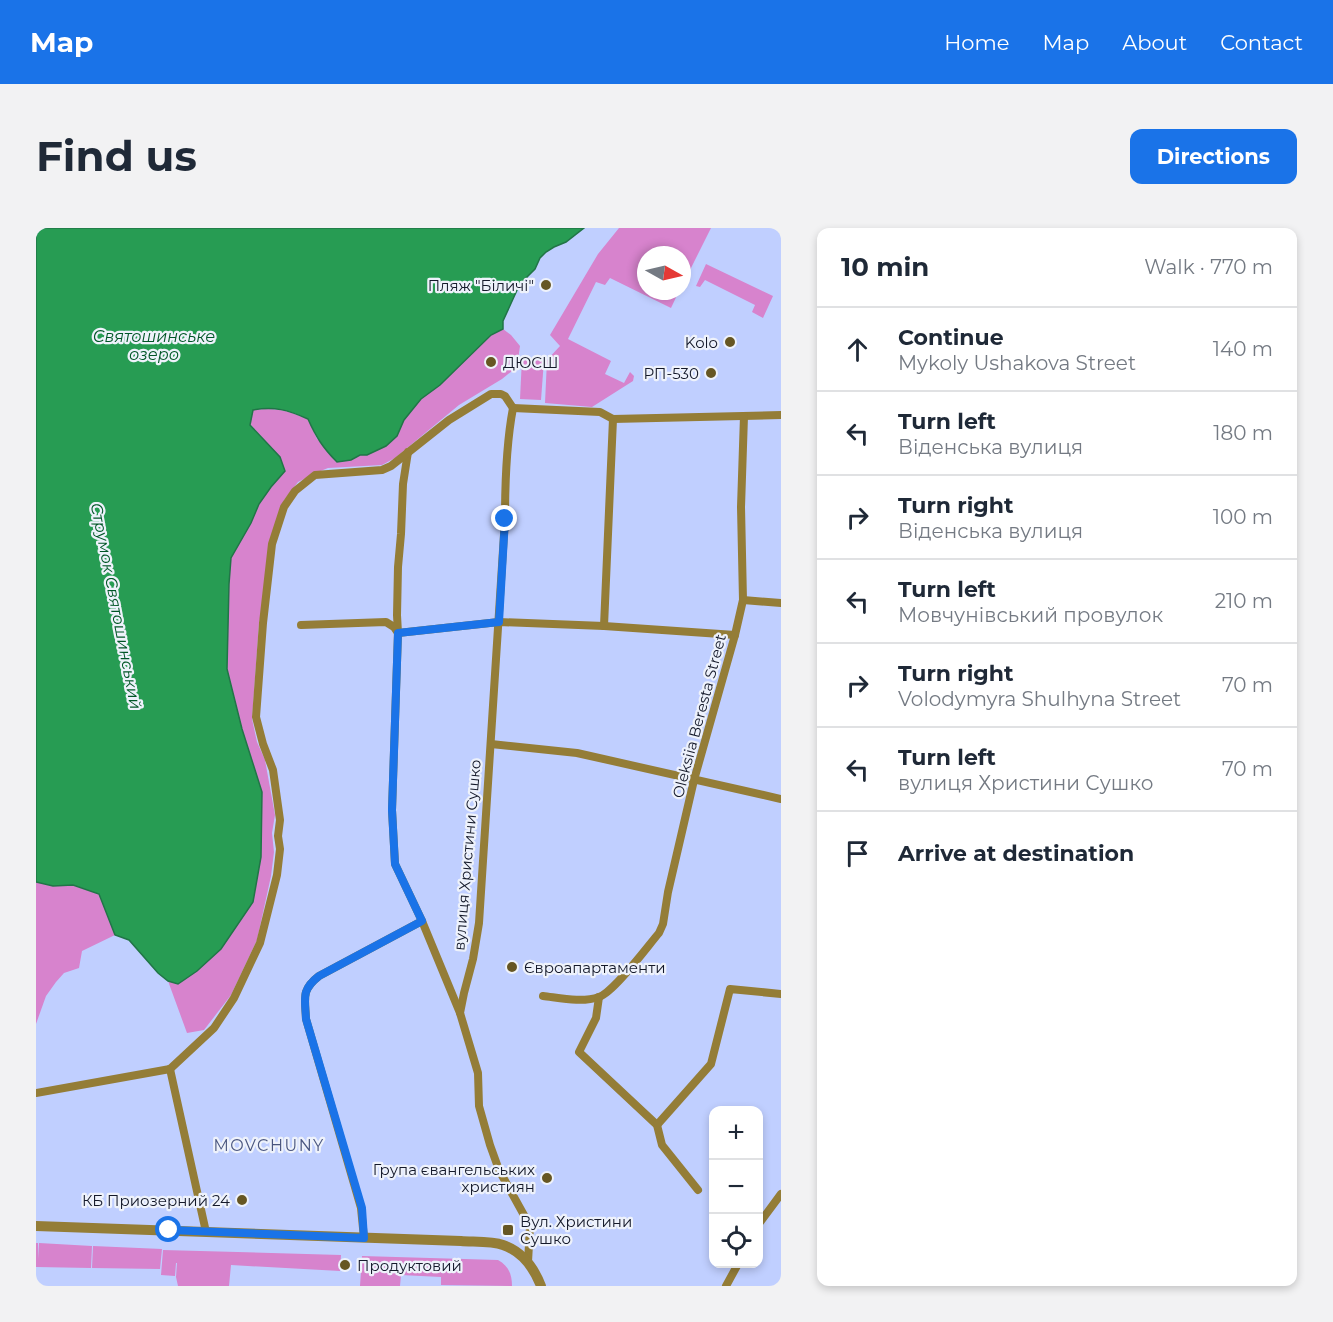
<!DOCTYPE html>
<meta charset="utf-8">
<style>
body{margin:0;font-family:Montserrat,sans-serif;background:#f2f2f3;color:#1f2937}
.controls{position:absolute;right:18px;bottom:18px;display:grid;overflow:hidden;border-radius:12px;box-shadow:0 3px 9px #0003}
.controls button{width:54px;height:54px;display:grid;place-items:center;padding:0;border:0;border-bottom:2px solid #e0e1e3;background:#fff;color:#1f2937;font:30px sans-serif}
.compass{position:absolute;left:601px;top:18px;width:54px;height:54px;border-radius:50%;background:#fff;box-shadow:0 3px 9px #0003;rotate:98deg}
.stop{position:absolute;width:18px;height:18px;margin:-14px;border:4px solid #1a73e8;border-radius:50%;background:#fff}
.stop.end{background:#1a73e8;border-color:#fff;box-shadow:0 2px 6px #0008}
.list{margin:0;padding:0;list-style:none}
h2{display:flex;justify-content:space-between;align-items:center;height:78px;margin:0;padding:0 24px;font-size:26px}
h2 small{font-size:20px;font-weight:400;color:#747a83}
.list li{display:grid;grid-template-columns:39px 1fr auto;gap:18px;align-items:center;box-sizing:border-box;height:84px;padding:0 24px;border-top:2px solid #e0e1e3}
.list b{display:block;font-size:22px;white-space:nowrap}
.list p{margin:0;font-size:20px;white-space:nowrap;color:#747a83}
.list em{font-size:20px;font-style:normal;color:#747a83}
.icon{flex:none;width:33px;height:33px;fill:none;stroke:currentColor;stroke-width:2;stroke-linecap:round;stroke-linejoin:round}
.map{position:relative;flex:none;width:745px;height:1058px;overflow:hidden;border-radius:12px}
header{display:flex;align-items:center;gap:36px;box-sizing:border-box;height:84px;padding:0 30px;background:#1a73e8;color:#fff}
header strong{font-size:28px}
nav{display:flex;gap:33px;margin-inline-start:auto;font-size:21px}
.intro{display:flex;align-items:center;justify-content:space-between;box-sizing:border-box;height:144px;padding:0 36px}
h1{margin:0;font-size:42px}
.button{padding:15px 27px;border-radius:12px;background:#1a73e8;color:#fff;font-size:21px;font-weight:700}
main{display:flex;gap:36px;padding:0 36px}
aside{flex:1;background:#fff;border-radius:12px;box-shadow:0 3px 9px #0003}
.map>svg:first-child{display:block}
.green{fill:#d783cd}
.water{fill:#279c53;stroke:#217547;stroke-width:1.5}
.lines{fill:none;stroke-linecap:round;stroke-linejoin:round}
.minor{stroke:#947d37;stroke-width:8}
.tertiary{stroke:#947d37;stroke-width:10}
.route{stroke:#1a73e8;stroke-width:8}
.poi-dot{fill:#665623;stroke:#eef2fb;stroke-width:2}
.labels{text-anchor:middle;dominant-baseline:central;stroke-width:4.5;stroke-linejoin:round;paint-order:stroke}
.poi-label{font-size:15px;fill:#14192a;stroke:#eef2fb;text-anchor:end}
.street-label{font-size:15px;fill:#14192a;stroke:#eef2fb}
.water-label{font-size:16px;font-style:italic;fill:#005626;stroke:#eef2fb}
.neighbourhood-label{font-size:16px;letter-spacing:1.5px;fill:#4a567f;stroke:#eef2fb}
</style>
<header>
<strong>Map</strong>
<nav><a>Home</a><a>Map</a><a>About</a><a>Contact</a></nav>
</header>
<div class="intro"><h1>Find us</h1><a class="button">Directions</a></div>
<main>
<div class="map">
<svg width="745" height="1058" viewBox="0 0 745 1058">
<rect width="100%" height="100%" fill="#c0cfff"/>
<g class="green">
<polygon points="583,0 675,0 646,58 646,27 610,27 610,63 643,63 635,80 574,50 569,57 560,54 532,111 575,133 569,146 588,155 594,144 598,148 597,153 556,179 509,175 511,132 524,118 514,107 562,26"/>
<polygon points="670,36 737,68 727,90 716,84 719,77 669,52 664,59 660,58"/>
<path d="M467 101 475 107 484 118 481 139 466 151 423 177 359 230 346 237 292 240 282 244 262 254 248 272 223 395 216 491 221 514 229 532 239 587 236 605 238 624 235 648 221 712 195 767 168 802 151 805 132 753 142 755 161 743 217 674 225 629 226 564 206 501 191 441 193 356 195 330 215 295 223 276 235 259 249 243 244 229 214 196 217 182C240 179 251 182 272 191L281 211 315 232 324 227H331L350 218 361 208 368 192 385 171 404 157 455 107Z"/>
<polygon points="486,130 508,132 505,172 484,171"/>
<polygon points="0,654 17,658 36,657 63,666 79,707 46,723 43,740 28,745 20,754 10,768 0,796"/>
<polygon points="0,1015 2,1015 2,1031 3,1015 56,1018 55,1040 0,1039"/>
<polygon points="57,1018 126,1021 124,1041 56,1040"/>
<polygon points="127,1022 305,1027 304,1043 195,1037 193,1058 142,1058 140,1049 141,1035 140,1035 139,1048 125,1047"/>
<path d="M326 1028 462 1032C473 1038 476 1047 476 1058L405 1057V1049L365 1047 364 1058H324Z"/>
</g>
<path class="water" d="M0 0H548L530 14 518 19 510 24 504 30 499 41 488 52 482 60 467 93V101L455 107 404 157 385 171 368 192 361 208 350 218 331 227H324L315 232 301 234C287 220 280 209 272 191 252 182 238 178 217 182L214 197 244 229 249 243 235 259 223 276 215 295 195 330 193 356 191 441 206 501 226 564 225 629 217 674 185 721 161 743 142 756 132 753 122 745 93 712 79 707 63 666 37 657 17 658 0 654Z"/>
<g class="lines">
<g class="minor">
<path d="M477 180C470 217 469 254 469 291L443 695 437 731 428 765 424 785 442 845 443 878 454 917 463 942 494 998 492 1034"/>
<polyline points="477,180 564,184 577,191 745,187"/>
<polyline points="372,224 367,256 365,306 362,339 361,387 362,405 356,582 359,636 386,693 424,785"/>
<polyline points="707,372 745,375"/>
<polyline points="265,397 350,394 358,399 362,405 463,394 568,398 699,407"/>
<polyline points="568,398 577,191"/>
<polyline points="455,516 541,525 745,571"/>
<path d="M507 768C524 770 546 775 563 769 578 764 611 719 623 705L627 696 632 664 658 552 699 407 707 372 705 279 708 188"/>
<polyline points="563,769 560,790 543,824 621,897 626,917 662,962"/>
<polyline points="134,841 170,1004"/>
<polyline points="0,865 134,841 178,800 198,770 224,715 241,647 244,621 242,608 244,592 237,542 227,516 220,489 227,395 236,316 248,279 259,263 279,247 346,242 355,238 413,192 455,166 465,166 469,168 477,180"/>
<polyline points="621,897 675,836 694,761 745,766"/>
<polyline points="722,997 745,966"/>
<path d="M328 1010 325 980 270 791C269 770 265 762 283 748L386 693"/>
<polyline points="690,1058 702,1036"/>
</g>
<path class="tertiary" d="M0 998 425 1013C437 1014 456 1013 467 1017 487 1024 498 1040 505 1058"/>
</g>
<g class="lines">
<path class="route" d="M133 1002 328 1010 326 980 270 791C269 770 265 762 283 748L386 693 359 636 356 582 362 405 463 394 469 291"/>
</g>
<g class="poi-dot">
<circle cx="510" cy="57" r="6"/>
<circle cx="694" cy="114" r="6"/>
<circle cx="455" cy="134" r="6"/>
<circle cx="675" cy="145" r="6"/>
<circle cx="476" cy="739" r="6"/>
<circle cx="511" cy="950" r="6"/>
<circle cx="206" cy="972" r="6"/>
<rect x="466" y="996" width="12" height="12" rx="3"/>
<circle cx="309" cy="1037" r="6"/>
</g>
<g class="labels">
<g class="poi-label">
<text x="498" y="57">Пляж "Біличі"</text>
<text x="682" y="114">Kolo</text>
<text x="467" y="134" text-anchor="start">ДЮСШ</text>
<text x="663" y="145">РП-530</text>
<text x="488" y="739" text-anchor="start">Євроапартаменти</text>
<text x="499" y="941">Група євангельських<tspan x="499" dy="17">християн</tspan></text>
<text x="194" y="972">КБ Приозерний 24</text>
<text x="484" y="993" text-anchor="start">Вул. Христини<tspan x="484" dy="17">Сушко</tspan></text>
<text x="321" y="1037" text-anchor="start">Продуктовий</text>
</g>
<g class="street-label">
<text transform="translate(663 488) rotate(-75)">Oleksiia Beresta Street</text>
<text transform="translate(431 627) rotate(-85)">вулиця Христини Сушко</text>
</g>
<g class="water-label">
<text x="118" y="108">Святошинське<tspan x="118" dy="18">озеро</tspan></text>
<text transform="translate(80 378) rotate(79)">Струмок Святошинський</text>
</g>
<g class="neighbourhood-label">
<text x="233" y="917">MOVCHUNY</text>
</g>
</g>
</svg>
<div class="controls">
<button>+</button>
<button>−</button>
<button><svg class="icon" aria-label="locate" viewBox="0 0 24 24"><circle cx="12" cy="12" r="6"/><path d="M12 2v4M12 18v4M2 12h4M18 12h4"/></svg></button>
</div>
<svg class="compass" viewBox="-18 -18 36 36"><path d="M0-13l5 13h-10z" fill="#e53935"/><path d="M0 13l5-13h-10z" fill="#747a83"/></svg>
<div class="stop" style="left:133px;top:1002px"></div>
<div class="stop end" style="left:469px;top:291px"></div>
</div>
<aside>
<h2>10 min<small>Walk · 770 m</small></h2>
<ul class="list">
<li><svg class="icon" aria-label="ahead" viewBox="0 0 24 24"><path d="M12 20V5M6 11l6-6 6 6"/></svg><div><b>Continue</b><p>Mykoly Ushakova Street</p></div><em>140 m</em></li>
<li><svg class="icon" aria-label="left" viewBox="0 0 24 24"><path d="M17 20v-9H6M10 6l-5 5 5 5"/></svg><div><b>Turn left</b><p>Віденська вулиця</p></div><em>180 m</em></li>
<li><svg class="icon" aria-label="right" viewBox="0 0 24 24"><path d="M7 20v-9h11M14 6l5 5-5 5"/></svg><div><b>Turn right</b><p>Віденська вулиця</p></div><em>100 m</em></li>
<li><svg class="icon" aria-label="left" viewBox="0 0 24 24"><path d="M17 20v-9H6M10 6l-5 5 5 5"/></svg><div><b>Turn left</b><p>Мовчунівський провулок</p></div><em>210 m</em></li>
<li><svg class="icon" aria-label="right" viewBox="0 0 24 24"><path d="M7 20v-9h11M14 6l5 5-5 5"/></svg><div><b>Turn right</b><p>Volodymyra Shulhyna Street</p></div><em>70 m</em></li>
<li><svg class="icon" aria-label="left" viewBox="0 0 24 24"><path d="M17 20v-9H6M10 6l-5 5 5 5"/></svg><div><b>Turn left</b><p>вулиця Христини Сушко</p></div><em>70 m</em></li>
<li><svg class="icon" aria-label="arrive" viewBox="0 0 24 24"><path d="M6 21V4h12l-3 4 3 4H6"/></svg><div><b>Arrive at destination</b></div></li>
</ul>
</aside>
</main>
